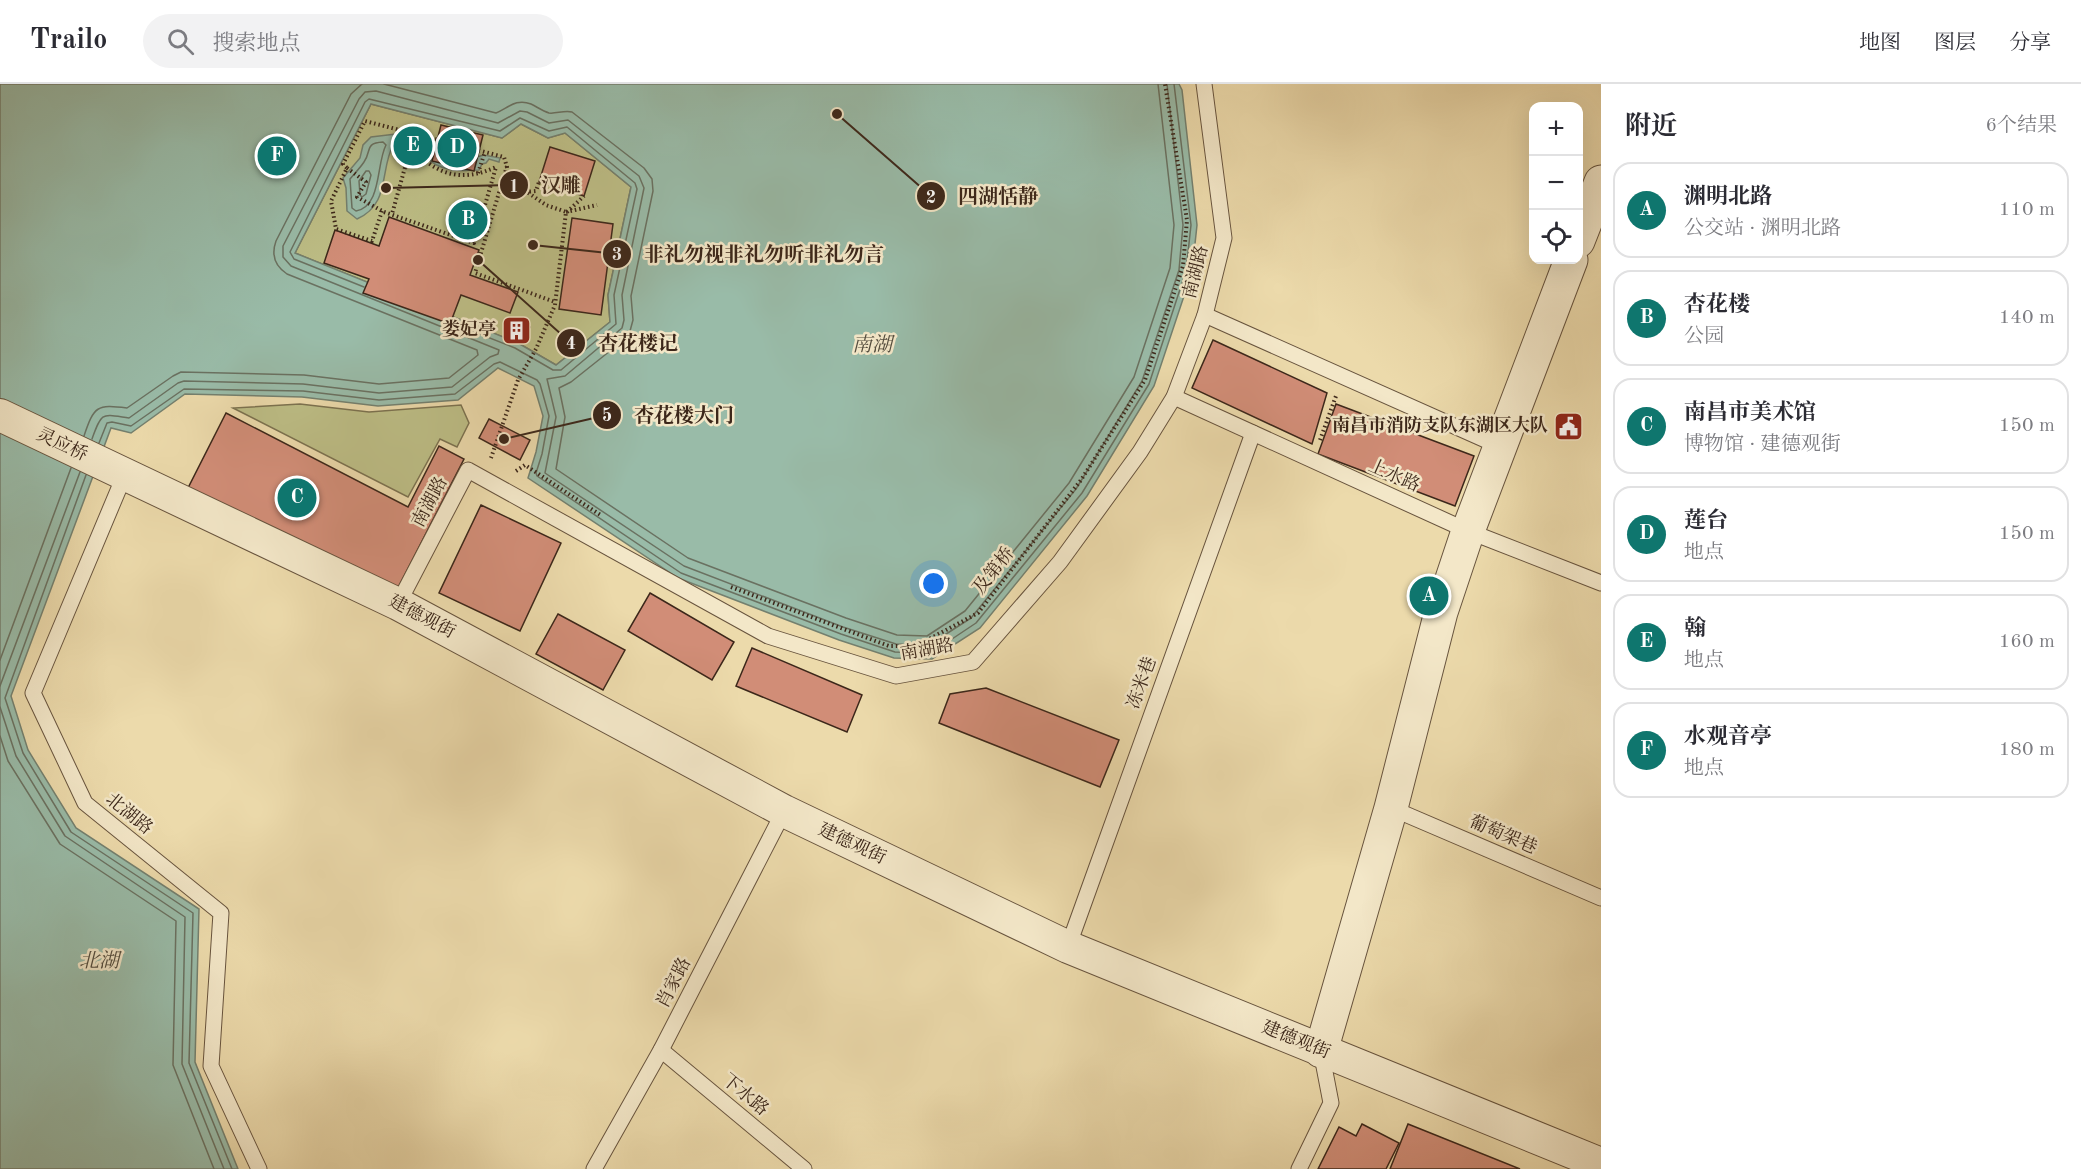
<!DOCTYPE html>
<html lang="zh">
<meta charset="utf-8">
<style>
body{margin:0;font-family:"Old Standard TT","Noto Serif SC",serif;background:#f2f2f3;color:#2b2b33}
.controls{position:absolute;right:18px;top:18px;display:grid;overflow:hidden;border-radius:12px;box-shadow:0 6px 24px #0002}
.controls button{width:54px;height:54px;display:grid;place-items:center;padding:0;border:0;border-bottom:2px solid #e1e1e2;background:#fff;color:#2b2b33;font:30px sans-serif}
.you{position:absolute;left:934px;top:500px;width:21px;height:21px;margin:-15px;border:4px solid #fff;border-radius:50%;background:#1a73e8;box-shadow:0 0 0 9px #1a73e833}
.badge{display:grid;place-items:center;width:39px;height:39px;border-radius:50%;background:#0f766e;color:#fff;font-size:20px;font-weight:700}
.pin{position:absolute;translate:-50% -50%;border:3px solid #fff;box-shadow:0 2px 6px #0006}
.list{margin:0;padding:0;list-style:none}
h2{display:flex;justify-content:space-between;align-items:center;height:78px;margin:0;padding:0 24px;font-size:26px}
h2 small{font-size:20px;font-weight:400;color:#7c7c81}
.list li{display:grid;grid-template-columns:39px 1fr auto;gap:18px;align-items:center;box-sizing:border-box;height:96px;margin:0 12px 12px;padding:0 12px;border:2px solid #e1e1e2;border-radius:18px}
.list b{display:block;font-size:22px;white-space:nowrap}
.list p{margin:0;font-size:20px;white-space:nowrap;color:#7c7c81}
.list em{font-size:20px;font-style:normal;color:#7c7c81}
.icon{flex:none;width:33px;height:33px;fill:none;stroke:currentColor;stroke-width:2;stroke-linecap:round;stroke-linejoin:round}
.map{position:relative;flex:none;width:1601px;height:1085px;overflow:hidden}
header{display:flex;align-items:center;gap:36px;box-sizing:border-box;height:84px;padding:0 30px;background:#fff;border-bottom:2px solid #e1e1e2}
header strong{font-size:28px}
nav{display:flex;gap:33px;margin-inline-start:auto;font-size:21px}
.search{width:420px;height:54px;background:#f2f2f3;display:flex;align-items:center;gap:15px;box-sizing:border-box;padding:0 21px;border-radius:33px;color:#7c7c81;font-size:22px}
main{display:flex}
aside{flex:1;background:#fff}
.map>svg:first-child{display:block}
.green{fill:#bdbe86;stroke:#7c7250;stroke-width:1.5}
.water{fill:#99bba8;stroke:#74806f;stroke-width:1.5;fill-rule:evenodd}
.lines{fill:none;stroke-linecap:round;stroke-linejoin:round}
.shore{stroke:#6a7161;stroke-width:1.5}
.building{fill:#d18d77;stroke:#3c271a;stroke-width:1.5}
.service-casing{stroke:#68543e;stroke-width:17}
.minor-casing{stroke:#68543e;stroke-width:34}
.tertiary-casing{stroke:#68543e;stroke-width:35}
.path{stroke:#3c271a;stroke-width:4;stroke-dasharray:1.5 3;stroke-linecap:butt}
.service{stroke:#f3e7c8;stroke-width:15}
.minor{stroke:#f3e7c8;stroke-width:32}
.tertiary{stroke:#f3e7c8;stroke-width:33}
.labels{text-anchor:middle;dominant-baseline:central;stroke-width:5;stroke-linejoin:round;paint-order:stroke}
.street-label{font-size:18px;fill:#3c271a;stroke:#f3e7c8}
.poi-label{font-size:18px;font-weight:bold;fill:#3c271a;stroke:#f3e7c8;text-anchor:end}
.water-label{font-size:20px;font-style:italic;fill:#534c3e;stroke:#f3e7c8}
.leader{fill:none;stroke:#3c271a;stroke-width:2}
.callout-dot{fill:#3c271a;stroke:#f3e7c8;stroke-width:2}
.mark-label{font-size:18px;text-anchor:middle;font-weight:bold;fill:#fff}
.callout-label{font-size:20px;text-anchor:middle;font-weight:bold;fill:#3c271a;stroke:#f3e7c8;stroke-width:5;stroke-linejoin:round;paint-order:stroke}
</style>
<header>
<strong>Trailo</strong>
<div class="search"><svg class="icon" aria-label="search" viewBox="0 0 24 24"><circle cx="10" cy="10" r="6"/><path d="M15 15l6 6"/></svg>搜索地点</div>
<nav><a>地图</a><a>图层</a><a>分享</a></nav>
</header>
<main>
<div class="map">
<svg width="1601" height="1085" viewBox="0 0 1601 1085">
<rect width="100%" height="100%" fill="#ecdaab"/>
<filter id="stains"><feTurbulence type="fractalNoise" baseFrequency=".00333" numOctaves="4"/><feColorMatrix values="0 0 0 0 .2 0 0 0 0 .09 0 0 0 0 .02 0 0 0 .5 -.17"/></filter>
<radialGradient id="worn" r=".72"><stop offset=".6" stop-color="#630" stop-opacity="0"/><stop offset="1" stop-color="#630" stop-opacity=".3"/></radialGradient>
<g class="green">
<polygon points="371,20 502,54 521,40 548,54 565,49 631,103 608,211 610,238 556,281 518,259 295,169"/>
<polygon points="300,320 369,328 461,321 469,339 457,363 440,355 408,413 233,324"/>
</g>
<g class="water">
<path d="M0 0H1179L1182 6 1197 141 1192 188 1154 302 1087 412 980 544 932 575 894 574 839 556 678 494 528 394 536 368 543 332 534 302 498 284 458 316 378 322 302 313 185 310 131 349 111 344 11 612 28 666 76 744 199 825 195 978 238 1085H0ZM371 20 502 54 521 40 548 54 565 49 631 103 608 211 610 238 556 281 518 259 295 169Z"/>
<path d="M396 50 446 63 469 75 484 71 500 74 499 78 489 75 486 79 482 80 479 86C459 87 440 88 426 73L429 63 403 56 394 59C379 86 391 120 357 135L347 127 346 104 343 94 360 74 363 61 371 53Z"/>
</g>
<g class="lines">
<g class="shore">
<path d="M384 0 496 29C508 24 516 14 531 20 537 23 543 27 549 29 556 30 564 26 572 28L644 84 652 95 653 107 631 212 633 236 630 247 625 255 571 298 559 304 565 333 556 385 688 474 846 534 897 551 927 552 965 527 1069 399 1134 293 1170 184 1174 141 1158 0"/>
<path d="M383 58 386 61C376 80 382 122 356 127L352 124 350 95C355 89 360 84 364 78 372 67 364 59 383 58Z"/>
<polygon points="366,87 369,87 371,91 366,110 362,113 360,111 359,97"/>
<polyline points="364,203 294,175 290,168 365,18 369,15 500,47 520,34 549,47 567,43 635,99 637,105 614,211 616,240 561,286 553,286 515,264 452,239"/>
<path d="M84 352C94 322 97 320 127 324L173 292 181 288 304 291 379 300 449 294 478 271 477 266 287 190C275 182 271 171 276 157L351 10 362 0"/>
<path d="M92 355C102 327 102 330 129 334L178 299 184 297 303 300 379 309 452 303 490 273 498 270 499 266 291 182 283 173V162L359 15 365 8 376 7 498 39 520 27 527 28 549 39 568 36 639 92 644 104 622 211 624 236 622 244 565 292 547 295 556 333 545 389 684 482 843 543 896 560 929 561 971 534 1076 405 1142 297 1179 186 1183 141 1167 0"/>
<polyline points="99,359 107,339 112,338 131,342 184,305 303,307 379,316 455,310 494,280 500,278 537,296 540,300 549,332 542,370 536,389 537,392 681,489 841,550 895,568 931,569 976,539 1082,409 1149,300 1186,187 1191,141 1174,0"/>
<polyline points="86,391 5,614 23,669 71,748 193,829 189,979 232,1085"/>
<polyline points="0,576 71,384"/>
<polyline points="0,602 80,388"/>
<polyline points="0,623 16,672 65,752 185,833 182,980 224,1085"/>
<polyline points="0,652 8,677 60,760 176,837 173,981 214,1085"/>
</g>
</g>
<g class="building">
<polygon points="441,41 483,51 474,87 432,77"/>
<polygon points="550,63 595,77 584,112 539,98"/>
<polygon points="389,133 479,166 470,191 518,208 510,229 461,211 450,240 363,209 369,195 324,179 335,146 379,162"/>
<polygon points="572,134 613,140 601,231 559,225"/>
<polygon points="513,234 530,243 523,258 505,248"/>
<polygon points="1213,256 1327,309 1312,360 1192,304"/>
<polygon points="1336,320 1474,372 1455,422 1318,370"/>
<polygon points="226,329 408,423 439,362 464,375 394,512 187,406"/>
<polygon points="489,335 530,356 520,376 479,354"/>
<polygon points="481,421 561,459 520,547 439,509"/>
<polygon points="650,509 734,558 712,596 628,547"/>
<polygon points="558,530 625,566 603,606 536,570"/>
<polygon points="752,564 862,611 847,648 736,602"/>
<polygon points="986,604 1119,656 1100,703 939,639 950,610"/>
<polygon points="1362,1040 1399,1059 1386,1085 1318,1085 1339,1043 1356,1052"/>
<polygon points="1408,1040 1520,1085 1390,1085"/>
</g>
<g class="lines">
<defs>
<g id="service">
<polyline points="1205,231 1499,362"/>
<polyline points="1174,313 1468,447 1601,499"/>
<polyline points="125,390 33,609 85,719 221,829 211,982 259,1085"/>
<polyline points="398,520 468,386 768,552 896,592 973,578 1060,478 1140,368 1174,313 1205,231 1224,154 1204,0"/>
<polyline points="1391,724 1601,814"/>
<polyline points="1068,863 1253,349"/>
<polyline points="661,966 804,1085"/>
<polyline points="594,1085 661,966 784,727"/>
<polyline points="1299,1085 1331,1019 1321,967"/>
</g>
<polyline id="minor" points="0,331 398,520 784,727 1068,863 1601,1080"/>
<g id="tertiary">
<polyline points="1578,157 1601,98"/>
<polyline points="1321,967 1391,724 1441,528 1468,447 1571,176"/>
</g>
</defs>
<use href="#service" class="service-casing"/>
<use href="#minor" class="minor-casing"/>
<use href="#tertiary" class="tertiary-casing"/>
<g class="path">
<polyline points="421,74 426,53"/>
<polyline points="507,82 475,189 555,218"/>
<path d="M347 84 366 98 357 113 384 128 474 159 496 83C461 99 435 91 411 62L392 130"/>
<polyline points="478,89 485,68"/>
<polyline points="525,108 536,107 539,98"/>
<polyline points="382,127 372,157 336,145 331,117 347,84 343,80 365,37 504,73 511,97 546,121 566,128 555,221 536,265 518,296 491,374"/>
<polyline points="566,128 597,121"/>
<polyline points="567,128 584,112"/>
<polyline points="1320,356 1336,312"/>
<polyline points="516,387 525,381 602,432"/>
<polyline points="731,503 889,562 916,562 978,529 1081,396 1145,296 1183,182 1187,136 1165,0"/>
</g>
<use href="#service" class="service"/>
<use href="#minor" class="minor"/>
<use href="#tertiary" class="tertiary"/>
</g>
<defs>
<symbol id="building-square" viewBox="-11 -11 22 22"><rect x="-9" y="-9" width="18" height="18" rx="4" fill="#8f2418" stroke="#f3e7c8"/><path d="M-4-6H4V6H1V3H-1V6H-4ZM-2.5-4.3h1.7v1.8h-1.7ZM.8-4.3h1.7v1.8H.8ZM-2.5-1h1.7V.8h-1.7ZM.8-1h1.7V.8H.8Z" fill="#fff"/></symbol>
<symbol id="civic-square" viewBox="-11 -11 22 22"><rect x="-9" y="-9" width="18" height="18" rx="4" fill="#8f2418" stroke="#f3e7c8"/><path d="M-.6-6.5H3V-4.5H.6V-3L4-1V1h2V6H-6V1h2V-1L-.6-3ZM-1.2 2.5V6h2.4V2.5Z" fill="#fff"/></symbol>
</defs>
<g fill-rule="evenodd">
<use href="#building-square" x="500" y="230" width="33" height="33"/>
<use href="#civic-square" x="1552" y="326" width="33" height="33"/>
</g>
<g class="labels">
<g class="street-label">
<text transform="translate(1196 188) rotate(-76)">南湖路</text>
<text transform="translate(62 361) rotate(25)">灵应桥</text>
<text transform="translate(1394 392) rotate(24)">上水路</text>
<text transform="translate(430 418) rotate(-62)">南湖路</text>
<text transform="translate(994 487) rotate(-52)">及第桥</text>
<text transform="translate(422 533) rotate(28)">建德观街</text>
<text transform="translate(927 566) rotate(-10)">南湖路</text>
<text transform="translate(1142 599) rotate(-70)">冻米巷</text>
<text transform="translate(129 730) rotate(39)">北湖路</text>
<text transform="translate(1503 751) rotate(23)">葡萄架巷</text>
<text transform="translate(852 760) rotate(25)">建德观街</text>
<text transform="translate(674 899) rotate(-63)">肖家路</text>
<text transform="translate(1296 956) rotate(22)">建德观街</text>
<text transform="translate(745 1011) rotate(40)">下水路</text>
</g>
<g class="poi-label">
<text x="496" y="246">娄妃亭</text>
<text x="1548" y="342">南昌市消防支队东湖区大队</text>
</g>
<g class="water-label">
<text x="872" y="262">南湖</text>
<text x="99" y="878">北湖</text>
</g>
</g>
<path class="leader" d="M386 104L514 101M837 30L931 112M533 161L617 170M478 176L571 259M504 355L607 331"/>
<g class="callout-dot">
<circle cx="386" cy="104" r="6"/>
<circle cx="837" cy="30" r="6"/>
<circle cx="533" cy="161" r="6"/>
<circle cx="478" cy="176" r="6"/>
<circle cx="504" cy="355" r="6"/>
<circle cx="514" cy="101" r="15"/>
<circle cx="931" cy="112" r="15"/>
<circle cx="617" cy="170" r="15"/>
<circle cx="571" cy="259" r="15"/>
<circle cx="607" cy="331" r="15"/>
</g>
<g class="mark-label">
<text x="514" y="108">1</text>
<text x="931" y="119">2</text>
<text x="617" y="176">3</text>
<text x="571" y="265">4</text>
<text x="607" y="337">5</text>
</g>
<g class="callout-label">
<text x="561" y="108">汉雕</text>
<text x="998" y="119">四湖恬静</text>
<text x="764" y="177">非礼勿视非礼勿听非礼勿言</text>
<text x="638" y="266">杏花楼记</text>
<text x="684" y="338">杏花楼大门</text>
</g>
<rect width="100%" height="100%" filter="url(#stains)"/>
<rect width="100%" height="100%" fill="url(#worn)"/>
</svg>
<div class="controls">
<button>+</button>
<button>−</button>
<button><svg class="icon" aria-label="locate" viewBox="0 0 24 24"><circle cx="12" cy="12" r="6"/><path d="M12 2v4M12 18v4M2 12h4M18 12h4"/></svg></button>
</div>
<div class="you"></div>
<div class="pin badge" style="left:1429px;top:512px">A</div>
<div class="pin badge" style="left:468px;top:136px">B</div>
<div class="pin badge" style="left:297px;top:414px">C</div>
<div class="pin badge" style="left:457px;top:64px">D</div>
<div class="pin badge" style="left:413px;top:62px">E</div>
<div class="pin badge" style="left:277px;top:72px">F</div>
</div>
<aside>
<h2>附近<small>6个结果</small></h2>
<ul class="list">
<li><span class="badge">A</span><div><b>渊明北路</b><p>公交站 · 渊明北路</p></div><em>110 m</em></li>
<li><span class="badge">B</span><div><b>杏花楼</b><p>公园</p></div><em>140 m</em></li>
<li><span class="badge">C</span><div><b>南昌市美术馆</b><p>博物馆 · 建德观街</p></div><em>150 m</em></li>
<li><span class="badge">D</span><div><b>莲台</b><p>地点</p></div><em>150 m</em></li>
<li><span class="badge">E</span><div><b>翰</b><p>地点</p></div><em>160 m</em></li>
<li><span class="badge">F</span><div><b>水观音亭</b><p>地点</p></div><em>180 m</em></li>
</ul>
</aside>
</main>
